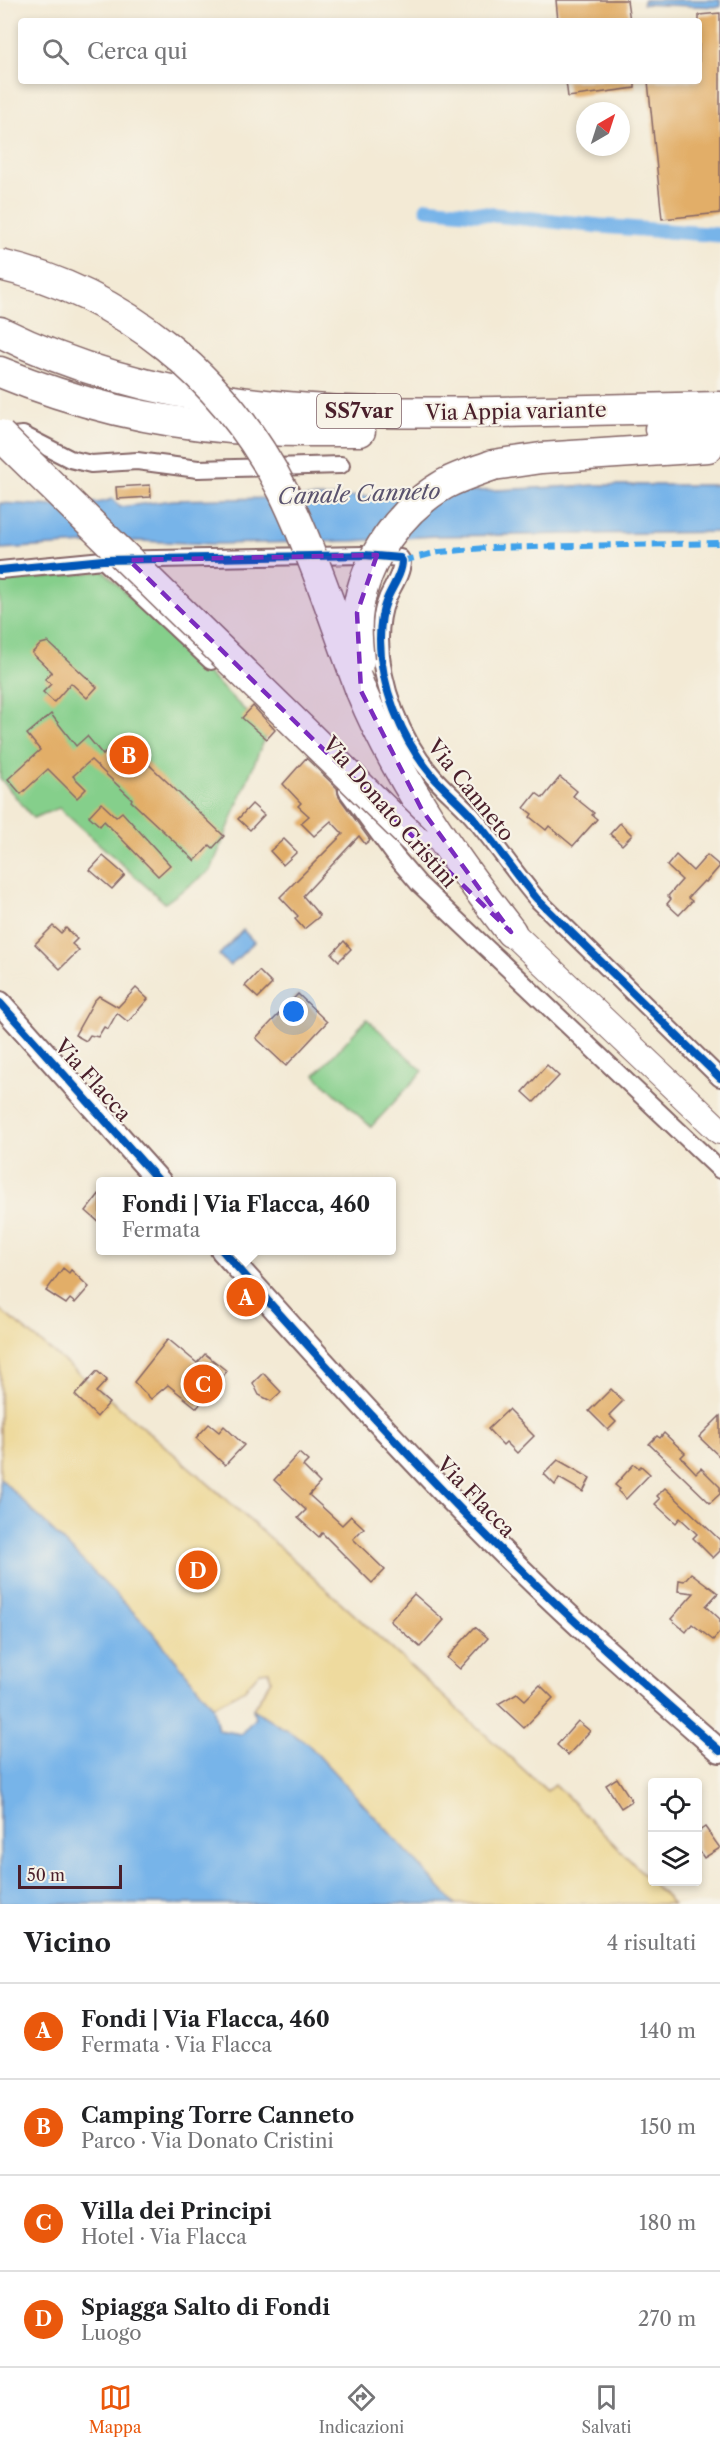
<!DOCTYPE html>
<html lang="it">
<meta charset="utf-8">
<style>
body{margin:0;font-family:"Libre Caslon Text",serif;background:#f6f6f6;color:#202124}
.controls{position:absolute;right:18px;bottom:18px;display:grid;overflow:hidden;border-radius:6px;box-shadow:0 3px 9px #0003}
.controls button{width:54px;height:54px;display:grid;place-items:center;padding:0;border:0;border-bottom:2px solid #e0e0e0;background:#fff;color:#202124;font:30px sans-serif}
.compass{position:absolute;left:576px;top:102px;width:54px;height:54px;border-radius:50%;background:#fff;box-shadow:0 3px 9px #0003;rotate:39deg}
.scale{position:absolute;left:18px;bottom:15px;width:104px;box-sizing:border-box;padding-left:6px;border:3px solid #4a1f2b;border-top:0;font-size:16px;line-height:21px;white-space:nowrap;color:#4a1f2b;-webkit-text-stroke:4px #f7f3e8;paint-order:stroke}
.you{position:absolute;left:294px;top:1012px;width:21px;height:21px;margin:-15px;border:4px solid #fff;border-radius:50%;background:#1a73e8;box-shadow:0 0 0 9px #1a73e833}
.badge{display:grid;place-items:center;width:39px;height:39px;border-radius:50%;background:#ea580c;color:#fff;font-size:20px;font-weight:700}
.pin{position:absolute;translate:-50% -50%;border:3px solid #fff;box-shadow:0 2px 6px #0006}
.popup{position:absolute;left:96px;top:1177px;width:300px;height:78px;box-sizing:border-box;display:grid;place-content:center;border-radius:6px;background:#fff;filter:drop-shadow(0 2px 4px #0005);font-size:20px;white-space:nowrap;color:#757577}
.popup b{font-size:22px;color:#202124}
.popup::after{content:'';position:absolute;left:50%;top:100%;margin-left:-12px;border:12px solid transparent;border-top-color:#fff}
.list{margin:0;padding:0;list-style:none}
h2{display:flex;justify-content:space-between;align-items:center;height:78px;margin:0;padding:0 24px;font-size:26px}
h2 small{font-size:20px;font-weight:400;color:#757577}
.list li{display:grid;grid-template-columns:39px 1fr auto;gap:18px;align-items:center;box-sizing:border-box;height:96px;padding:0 24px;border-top:2px solid #e0e0e0}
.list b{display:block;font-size:22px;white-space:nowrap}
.list p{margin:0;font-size:20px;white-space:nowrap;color:#757577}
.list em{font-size:20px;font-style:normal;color:#757577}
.icon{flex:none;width:33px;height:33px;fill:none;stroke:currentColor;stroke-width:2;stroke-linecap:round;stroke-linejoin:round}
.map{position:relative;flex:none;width:720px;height:1904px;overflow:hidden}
.search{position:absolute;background:#fff;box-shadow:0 3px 9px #0003;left:18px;right:18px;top:18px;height:66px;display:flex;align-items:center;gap:15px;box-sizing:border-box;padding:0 21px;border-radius:6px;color:#757577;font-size:22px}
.sheet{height:462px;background:#fff}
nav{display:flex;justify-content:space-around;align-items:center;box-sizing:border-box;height:84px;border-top:2px solid #e0e0e0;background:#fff;font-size:16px;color:#757577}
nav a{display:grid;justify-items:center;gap:3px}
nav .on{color:#ea580c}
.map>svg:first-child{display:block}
.green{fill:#85cf8b;stroke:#68775b;stroke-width:1.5}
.sand{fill:#eeda9e;stroke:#9c7c64;stroke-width:1.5}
.water{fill:#77b4e9;stroke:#606a8a;stroke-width:1.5}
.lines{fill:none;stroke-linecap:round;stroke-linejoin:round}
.canal{stroke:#77b4e9;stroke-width:15}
.building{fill:#e2ae68}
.street-casing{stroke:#856666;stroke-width:20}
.secondary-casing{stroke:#856666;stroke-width:26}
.primary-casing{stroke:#856666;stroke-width:28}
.highway-casing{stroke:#856666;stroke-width:33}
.street{stroke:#fff;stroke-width:16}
.secondary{stroke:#fff;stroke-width:22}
.primary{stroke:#fff;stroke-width:26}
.highway{stroke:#fff;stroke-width:30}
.highway-bridge-casing{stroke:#856666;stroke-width:33;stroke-linecap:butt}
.highway-bridge{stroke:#fff;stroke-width:30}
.quiet{stroke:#40a2eb;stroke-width:6;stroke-dasharray:12 6;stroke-linecap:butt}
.cycleway-casing{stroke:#f7f3e8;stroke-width:11}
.cycleway{stroke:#0057b8;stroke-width:8}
.marked{fill:#7b2cbf;fill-opacity:0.2;stroke:#7b2cbf;stroke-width:4.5;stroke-dasharray:12 8;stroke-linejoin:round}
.labels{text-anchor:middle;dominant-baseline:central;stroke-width:4.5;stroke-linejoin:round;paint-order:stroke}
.shield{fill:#f7f3e8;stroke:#7e5f64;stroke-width:1.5}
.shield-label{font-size:20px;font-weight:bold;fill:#4a1f2b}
.street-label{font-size:21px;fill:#4a1f2b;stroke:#f7f3e8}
.water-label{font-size:22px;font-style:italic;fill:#5a536e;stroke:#f7f3e8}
</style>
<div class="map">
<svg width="720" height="1904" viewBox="0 0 720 1904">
<rect width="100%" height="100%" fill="#f7f3e8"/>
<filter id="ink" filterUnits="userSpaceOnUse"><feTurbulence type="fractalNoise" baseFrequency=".0167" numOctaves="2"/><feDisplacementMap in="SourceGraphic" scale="12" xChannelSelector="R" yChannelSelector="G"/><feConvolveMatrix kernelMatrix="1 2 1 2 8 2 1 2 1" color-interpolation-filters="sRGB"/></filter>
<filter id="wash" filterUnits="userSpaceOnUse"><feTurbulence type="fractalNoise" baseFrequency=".008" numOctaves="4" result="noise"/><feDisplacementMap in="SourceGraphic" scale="24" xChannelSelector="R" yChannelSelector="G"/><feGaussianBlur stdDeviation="1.35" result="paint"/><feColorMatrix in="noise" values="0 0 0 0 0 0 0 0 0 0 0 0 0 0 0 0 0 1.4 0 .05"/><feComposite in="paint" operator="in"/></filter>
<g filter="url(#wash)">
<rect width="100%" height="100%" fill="#f3ead5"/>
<g class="green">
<polygon points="104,571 267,732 211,870 165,903 59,808 33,818 0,778 0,582"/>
<polygon points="367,1019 423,1071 371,1127 315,1075"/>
</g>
<path class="sand" d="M0 1310C191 1460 368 1628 547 1791L555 1784 673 1904H455L307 1743 253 1709 271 1680 269 1671 260 1672 244 1690 213 1706 149 1628 0 1478Z"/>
<g class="water">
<polygon points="643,0 720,0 720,7 643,4"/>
<path d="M597 485H720V532L435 536 353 541 214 544 139 541 0 549V503L55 506C73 497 94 508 112 499L120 507 173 500 380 496Z"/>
<polygon points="243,930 254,942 230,966 219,955"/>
<polygon points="0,1478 149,1628 213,1706 218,1730 241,1734 255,1718 253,1709 307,1743 455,1904 0,1904"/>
</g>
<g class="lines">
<polyline class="canal" points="427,208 600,226 720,235"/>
</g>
<g id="blocks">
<g class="building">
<polygon points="556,0 627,0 630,21 558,21"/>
<polygon points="720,13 720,213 662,219 648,81 699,81 699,15"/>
<polygon points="566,81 635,81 635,88 568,97"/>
<polygon points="150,485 151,497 117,499 116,487"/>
<polygon points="48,642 97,687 87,698 71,683 54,702 43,692 51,684 45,679 52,672 32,653 41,644"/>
<polygon points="253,706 275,730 267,739 242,718"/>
<polygon points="51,714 76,746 87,736 103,755 120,737 224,836 213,848 210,845 195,861 131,801 132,799 91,760 73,776 86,789 77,798 48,769 21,794 8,779 40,750 27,734"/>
<polygon points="306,758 337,788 339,797 370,840 365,844 359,836 303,896 320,916 304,929 295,919 298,916 280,897 343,834 331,821 314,836 301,823 309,816 298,806 301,803 283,784"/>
<polygon points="560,777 577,791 573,796 594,813 592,815 597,819 573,846 549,826 546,830 530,817 532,814 524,808 536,793 543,798"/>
<polygon points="101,803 116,817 122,812 170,865 158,876 104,821 100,826 89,816"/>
<polygon points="252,804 264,815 250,830 238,819"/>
<polygon points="620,823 632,835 622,845 610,834"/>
<polygon points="284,839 297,852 283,865 270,851"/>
<polygon points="676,855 693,871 707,855 720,866 706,882 704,881 688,898 692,901 679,915 667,904 671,899 668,896 682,880 667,866"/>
<polygon points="103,856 125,875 112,889 90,870"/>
<polygon points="53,926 61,933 66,928 77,939 72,944 79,950 60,969 35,944"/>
<polygon points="344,941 351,949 339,961 332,954"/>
<polygon points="259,971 272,984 258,998 245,986"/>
<polygon points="136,988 148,999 128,1022 117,1013 108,1029 104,1027 98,1037 90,1035 86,1041 75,1035 94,1001 99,996 118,1007"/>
<polygon points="298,994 327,1022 286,1066 256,1038"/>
<polygon points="547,1065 559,1076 534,1102 523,1092"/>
<polygon points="100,1193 100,1223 86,1211"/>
<polygon points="63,1268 69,1273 71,1270 89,1287 75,1303 70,1299 66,1304 46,1291"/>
<polygon points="168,1339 197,1363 205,1354 227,1371 197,1408 168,1385 151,1399 134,1382"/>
<polygon points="97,1371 107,1380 96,1392 109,1403 97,1417 75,1395"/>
<polygon points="263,1373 281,1392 271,1401 259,1395 253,1383"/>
<polygon points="611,1389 623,1401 609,1415 616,1422 608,1430 589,1411"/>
<polygon points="508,1410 534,1436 517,1453 506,1442 503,1445 488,1429"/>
<polygon points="720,1416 720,1457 699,1437"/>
<polygon points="209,1424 219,1432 224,1426 244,1445 225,1465 196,1438"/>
<polygon points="664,1433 685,1453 681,1457 696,1473 701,1468 720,1487 720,1494 710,1503 649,1444 657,1436 660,1438"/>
<polygon points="299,1453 308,1461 303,1466 320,1483 309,1495 342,1525 351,1516 364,1528 353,1539 385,1570 372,1583 322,1533 319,1537 298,1518 306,1510 274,1480"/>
<polygon points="558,1460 590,1478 583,1492 559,1478 555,1485 544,1474"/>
<polygon points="634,1464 639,1468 641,1466 650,1474 626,1499 618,1491 620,1489 615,1485"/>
<polygon points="665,1488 720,1540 720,1551 713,1558 693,1538 697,1534 680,1518 676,1523 655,1504 660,1499 657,1496"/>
<polygon points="691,1573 718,1593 706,1606 720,1619 720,1632 713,1640 692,1624 686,1632 671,1619 694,1593 678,1591 679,1580 684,1581"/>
<polygon points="414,1594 444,1620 420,1647 390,1621"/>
<polygon points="475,1627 488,1638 460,1669 447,1658"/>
<polygon points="540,1685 553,1698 524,1728 498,1704 517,1693 525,1700"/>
<polygon points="578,1721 590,1731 568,1755 557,1745"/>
<polygon points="617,1778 632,1801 621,1808 606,1785"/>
<polygon points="705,1827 720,1848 704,1858 698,1849 698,1832"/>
</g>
</g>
</g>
<g filter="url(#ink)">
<use href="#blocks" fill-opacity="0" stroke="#856666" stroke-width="1.5"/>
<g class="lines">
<defs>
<g id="street">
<polyline points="1,437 23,435 70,459 91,464 137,461 198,469 341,465"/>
<polyline points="103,560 211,661"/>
<path d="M0 570 103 560 364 555 400 558 402 561C402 574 392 587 387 599 382 611 380 625 380 639 380 685 401 738 431 774 443 789 459 801 472 816 495 843 514 872 537 899L720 1078"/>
<polyline points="347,791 396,857 419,884 720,1170"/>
</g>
<g id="secondary">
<polyline points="0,1003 160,1182"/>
<path d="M222 1250C319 1358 416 1467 519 1568 584 1632 652 1691 720 1751"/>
</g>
<polyline id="primary" points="511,932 720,1131"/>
<g id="highway">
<path d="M0 332C158 410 325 415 497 412 572 411 646 409 720 407"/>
<path d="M0 372C73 402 152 422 231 428 274 432 317 431 360 431"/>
<polyline points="660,429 720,429"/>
<polyline points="493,465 541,458 708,447"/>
<path d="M361 691C398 780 452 856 511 932"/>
</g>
</defs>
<use href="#street" class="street-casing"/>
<use href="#secondary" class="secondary-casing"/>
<use href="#primary" class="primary-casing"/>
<use href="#highway" class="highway-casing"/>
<use href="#street" class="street"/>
<use href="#secondary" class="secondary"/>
<use href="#primary" class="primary"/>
<use href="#highway" class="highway"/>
<defs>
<g id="highway-bridge">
<path d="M0 265C123 293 226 378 283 491 314 555 336 624 361 691"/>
<polyline points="0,435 416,841"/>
<path d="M359 661C357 644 355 626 358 610 365 559 401 509 445 484 460 476 477 471 493 465"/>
</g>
</defs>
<use href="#highway-bridge" class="highway-bridge-casing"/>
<use href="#highway-bridge" class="highway-bridge"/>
<polyline class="quiet" points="402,561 439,552 486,548 720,543"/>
<defs>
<g id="cycleway">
<path d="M0 570 103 560 364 555 400 558 402 561C402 574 392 587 387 599 382 611 380 625 380 639 380 685 401 738 431 774 443 789 459 801 472 816 495 843 514 872 537 899L720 1078"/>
<polyline points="0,1003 160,1182"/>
<path d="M222 1250C319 1358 416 1467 519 1568 584 1632 652 1691 720 1751"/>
</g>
</defs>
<use href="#cycleway" class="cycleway-casing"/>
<use href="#cycleway" class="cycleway"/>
</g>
</g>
<path class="marked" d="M377 555 357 613 361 691 422 810 511 932 129 560Z"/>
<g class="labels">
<rect class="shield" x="317" y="394" width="84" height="34" rx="4.5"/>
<g class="shield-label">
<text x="359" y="411">SS7var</text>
</g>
<g class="street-label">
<text transform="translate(516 411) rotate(-1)">Via Appia variante</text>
<text transform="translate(471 790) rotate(51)">Via Canneto</text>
<text transform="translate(390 812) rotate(49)">Via Donato Cristini</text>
<text transform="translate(93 1080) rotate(48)">Via Flacca</text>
<text transform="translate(476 1497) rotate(46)">Via Flacca</text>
</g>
<g class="water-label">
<text transform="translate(359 494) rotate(-2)">Canale Canneto</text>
</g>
</g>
</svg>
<div class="controls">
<button><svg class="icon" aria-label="locate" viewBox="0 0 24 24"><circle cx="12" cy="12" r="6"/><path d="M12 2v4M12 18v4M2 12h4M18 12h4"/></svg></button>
<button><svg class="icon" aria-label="layers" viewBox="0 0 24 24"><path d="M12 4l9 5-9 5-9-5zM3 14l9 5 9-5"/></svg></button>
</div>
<svg class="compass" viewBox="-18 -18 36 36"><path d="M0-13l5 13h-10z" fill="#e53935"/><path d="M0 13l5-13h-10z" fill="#757577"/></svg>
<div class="scale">50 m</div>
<div class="you"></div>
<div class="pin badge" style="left:246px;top:1297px">A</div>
<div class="popup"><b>Fondi | Via Flacca, 460</b>Fermata</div>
<div class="pin badge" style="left:129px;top:755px">B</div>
<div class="pin badge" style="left:203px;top:1384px">C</div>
<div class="pin badge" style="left:198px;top:1570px">D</div>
<div class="search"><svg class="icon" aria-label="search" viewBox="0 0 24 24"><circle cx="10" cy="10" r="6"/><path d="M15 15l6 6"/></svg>Cerca qui</div>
</div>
<section class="sheet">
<h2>Vicino<small>4 risultati</small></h2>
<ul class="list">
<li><span class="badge">A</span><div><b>Fondi | Via Flacca, 460</b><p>Fermata · Via Flacca</p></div><em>140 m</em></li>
<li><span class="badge">B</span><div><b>Camping Torre Canneto</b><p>Parco · Via Donato Cristini</p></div><em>150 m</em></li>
<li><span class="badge">C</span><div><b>Villa dei Principi</b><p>Hotel · Via Flacca</p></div><em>180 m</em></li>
<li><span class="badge">D</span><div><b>Spiagga Salto di Fondi</b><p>Luogo</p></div><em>270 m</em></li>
</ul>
</section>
<nav>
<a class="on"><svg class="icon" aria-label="map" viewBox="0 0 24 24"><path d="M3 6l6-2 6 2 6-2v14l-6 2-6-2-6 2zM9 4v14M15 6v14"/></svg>Mappa</a>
<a><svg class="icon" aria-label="directions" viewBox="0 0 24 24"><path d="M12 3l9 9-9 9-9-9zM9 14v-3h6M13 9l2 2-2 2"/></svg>Indicazioni</a>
<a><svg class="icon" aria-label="saved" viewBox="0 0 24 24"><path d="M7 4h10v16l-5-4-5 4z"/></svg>Salvati</a>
</nav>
